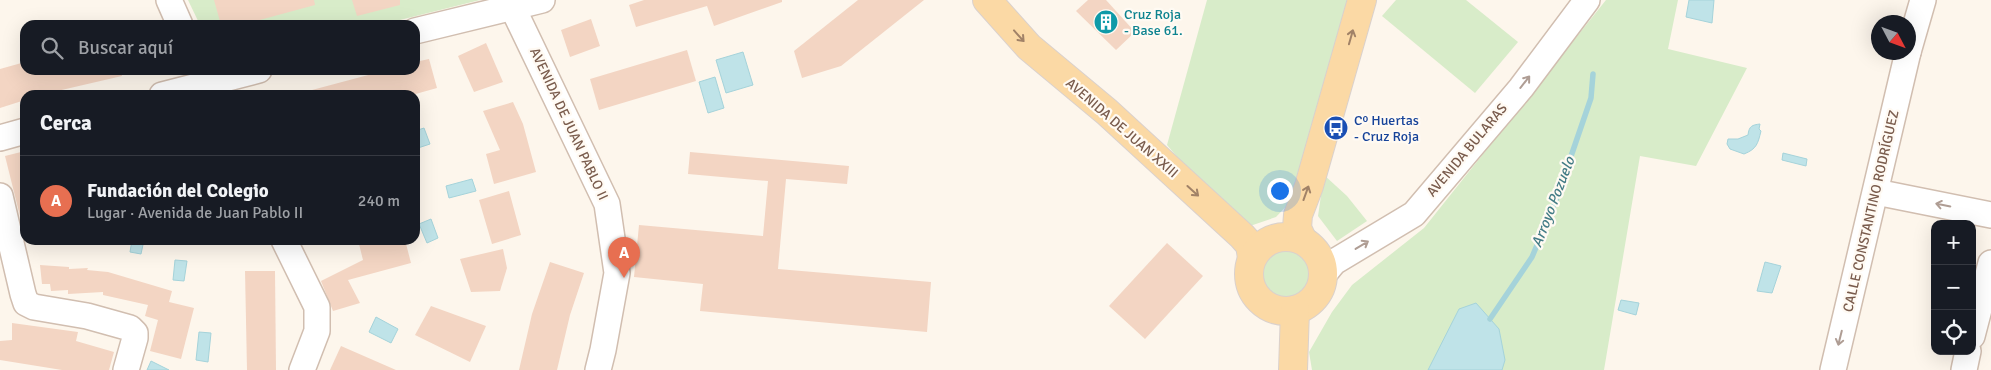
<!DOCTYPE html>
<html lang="es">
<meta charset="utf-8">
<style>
body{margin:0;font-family:Signika,sans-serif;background:#242831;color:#f1f3f6}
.controls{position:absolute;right:15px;bottom:15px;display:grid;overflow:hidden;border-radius:10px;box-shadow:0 5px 20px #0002}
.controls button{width:45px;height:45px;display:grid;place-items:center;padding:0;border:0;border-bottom:1px solid #363941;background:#171b24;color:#f1f3f6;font:25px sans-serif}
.compass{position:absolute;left:1871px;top:15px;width:45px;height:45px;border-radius:50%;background:#171b24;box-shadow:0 5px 20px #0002;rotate:131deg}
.you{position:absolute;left:1279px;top:190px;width:18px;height:18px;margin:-12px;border:4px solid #fff;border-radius:50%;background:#1a73e8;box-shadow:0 0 0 8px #1a73e833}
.badge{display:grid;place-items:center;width:32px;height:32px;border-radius:50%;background:#e76f51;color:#fff;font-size:16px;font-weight:700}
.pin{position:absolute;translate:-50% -41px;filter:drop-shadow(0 1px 2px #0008)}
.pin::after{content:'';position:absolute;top:26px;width:18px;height:15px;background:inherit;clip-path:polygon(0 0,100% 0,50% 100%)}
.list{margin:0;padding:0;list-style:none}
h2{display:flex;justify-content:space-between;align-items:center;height:65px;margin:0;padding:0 20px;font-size:21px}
h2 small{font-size:16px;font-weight:400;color:#9ea1a6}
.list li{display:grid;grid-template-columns:32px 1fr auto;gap:15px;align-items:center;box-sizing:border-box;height:90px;padding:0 20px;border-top:1px solid #363941}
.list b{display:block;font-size:19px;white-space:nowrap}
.list p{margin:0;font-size:16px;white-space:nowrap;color:#9ea1a6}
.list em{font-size:16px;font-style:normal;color:#9ea1a6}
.icon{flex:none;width:28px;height:28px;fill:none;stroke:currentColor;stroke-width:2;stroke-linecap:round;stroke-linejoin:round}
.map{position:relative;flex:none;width:1991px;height:370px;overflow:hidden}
.search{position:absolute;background:#171b24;box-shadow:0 5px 20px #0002;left:20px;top:20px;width:400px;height:55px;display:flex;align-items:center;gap:12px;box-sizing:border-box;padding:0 18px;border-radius:15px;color:#9ea1a6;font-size:19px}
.panel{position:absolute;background:#171b24;box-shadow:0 5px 20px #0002;left:20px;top:90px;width:400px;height:155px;border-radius:15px}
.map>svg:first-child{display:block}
.green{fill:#d8ecc9}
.water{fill:#bfe3e8;stroke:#a5d3da}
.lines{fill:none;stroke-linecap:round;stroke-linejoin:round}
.stream{stroke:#a5d3da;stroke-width:5.5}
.building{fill:#f3d5c3}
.minor-casing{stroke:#d1beb0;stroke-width:28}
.major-casing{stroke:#dad1cd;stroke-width:30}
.minor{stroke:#fff;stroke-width:25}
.major{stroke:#fbd9a5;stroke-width:28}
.oneway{stroke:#a18267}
.oneway2{stroke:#af9d94}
.labels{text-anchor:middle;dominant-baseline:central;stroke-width:4.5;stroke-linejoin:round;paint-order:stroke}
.culture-label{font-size:14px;fill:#0d838f;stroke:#fffaf3;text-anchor:start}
.transit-label{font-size:14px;fill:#164399;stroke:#fffaf3;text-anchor:start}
.street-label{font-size:14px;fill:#7a5c4d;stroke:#fffaf3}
.water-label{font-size:15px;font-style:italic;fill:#437c86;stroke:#fffaf3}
</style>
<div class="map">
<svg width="1991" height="370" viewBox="0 0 1991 370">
<rect width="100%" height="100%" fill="#fdf6ec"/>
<g class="green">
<polygon points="188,0 480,0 380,25 200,25"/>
<polygon points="1207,0 1349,0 1295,197 1276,217 1250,226 1225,213 1167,145"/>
<polygon points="1396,0 1466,0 1518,42 1475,93 1382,16"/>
<polygon points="1606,0 1678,0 1668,49 1747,68 1696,166 1640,156 1604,370 1312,370 1309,352 1332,312 1352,285 1424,228"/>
<polygon points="1324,175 1347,196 1367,221 1337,241 1318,216"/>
<circle cx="1287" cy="274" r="25"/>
</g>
<g class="water">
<polygon points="1689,0 1714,0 1712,23 1686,17"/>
<polygon points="743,52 753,85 726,93 716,60"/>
<polygon points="715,77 724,108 708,113 699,82"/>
<path d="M1760 124 1759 129 1761 131C1758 143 1757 149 1744 154L1730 149 1727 144 1728 139H1738L1748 135C1749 126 1752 125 1760 124Z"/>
<polygon points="424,128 430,144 415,149 415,131"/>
<polygon points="1783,153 1807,159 1806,166 1782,160"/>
<polygon points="472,179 476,191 449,198 446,186"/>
<polygon points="431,219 438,238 427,243 419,224"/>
<polygon points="132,240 144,240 141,254 130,252"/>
<polygon points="175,260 187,261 184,281 173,280"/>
<polygon points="1765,262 1781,266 1772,293 1757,291"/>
<polygon points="1621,300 1639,303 1636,315 1618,310"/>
<polygon points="1476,303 1499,329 1505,360 1502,370 1428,370 1459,309"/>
<polygon points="376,317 398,329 391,343 369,332"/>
<polygon points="199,332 211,333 208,362 196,360"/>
<polygon points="151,361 169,370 147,370"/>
</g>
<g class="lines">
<polyline class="stream" points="1490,319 1532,257 1556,200 1591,98 1593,74"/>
</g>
<g class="building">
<polygon points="214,0 314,0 315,5 256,21 257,25 221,25"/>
<polygon points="352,0 400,0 400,5 357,16"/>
<polygon points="644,0 782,0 782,2 714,26 707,6 636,27 629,5"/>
<polygon points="858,0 924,0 841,66 802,78 794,51"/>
<polygon points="1088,0 1106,0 1135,32 1116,50 1076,11"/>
<polygon points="591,19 600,46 570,57 561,30"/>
<polygon points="486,43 503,82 474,92 458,56"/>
<polygon points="687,50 696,81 599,110 590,79"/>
<polygon points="429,59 437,88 412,95 313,95 312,90 387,70 415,70 415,62"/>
<polygon points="25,62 25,70 121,70 122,76 40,95 25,95 25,100 0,108 0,69"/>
<polygon points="513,102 523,124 536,172 494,184 486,154 500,150 483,111"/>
<polygon points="25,151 25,215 20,216 5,156"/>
<polygon points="690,152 849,166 847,184 786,179 778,269 931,282 927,332 700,311 703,284 634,277 639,225 763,236 768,181 688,174"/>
<polygon points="509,191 521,235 492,244 479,200"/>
<polygon points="358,240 405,240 411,263 348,280 360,303 333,311 321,281 363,260"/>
<polygon points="1167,243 1203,276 1145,339 1109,306"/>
<polygon points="503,249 507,268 500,291 471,292 460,259"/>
<polygon points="550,262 584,273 570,315 557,370 519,370 532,314"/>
<polygon points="40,265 69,267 69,269 88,268 87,270 108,272 172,291 169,302 194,308 181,359 150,351 158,320 145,316 148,305 103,295 103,292 68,294 68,290 51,291 50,284 42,284"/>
<polygon points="245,271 275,271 276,370 247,370"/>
<polygon points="431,306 486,326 470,362 415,335"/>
<polygon points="12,323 78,332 76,341 114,352 109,370 62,370 0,360 0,341 12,340"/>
<polygon points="341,346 396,370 330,370"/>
</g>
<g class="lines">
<defs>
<g id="minor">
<polyline points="169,0 180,25"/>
<polyline points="509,0 607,204 617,273 603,350 598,370"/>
<polyline points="415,31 542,0"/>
<polyline points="1908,52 1923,0"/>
<polyline points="162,95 259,70"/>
<polyline points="0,138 25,131"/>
<polyline points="1876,192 1991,215"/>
<polyline points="0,196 23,294 26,303 34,307 87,316 130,328 135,333 135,338 126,370"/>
<polyline points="284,240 317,307 317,331 302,370"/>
<polyline points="1324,274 1334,262 1414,214 1521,88 1587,0"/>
<polyline points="1972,336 1991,263"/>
<polyline points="1833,370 1908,52"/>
<polyline points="1964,370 1968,351"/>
</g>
<g id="major">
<polyline points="987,0 1029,47 1107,112 1242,236 1250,245 1252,258"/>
<circle cx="1286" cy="274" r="37"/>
<polyline points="1302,239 1297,228 1298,215 1309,186 1362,0"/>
<polyline points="1293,370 1295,310"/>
</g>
</defs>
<use href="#minor" class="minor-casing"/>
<use href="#major" class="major-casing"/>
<use href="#minor" class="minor"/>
<use href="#major" class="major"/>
</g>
<defs><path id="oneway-shaft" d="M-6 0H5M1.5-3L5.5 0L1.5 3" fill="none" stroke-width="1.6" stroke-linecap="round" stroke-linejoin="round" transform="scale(1.25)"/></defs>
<g class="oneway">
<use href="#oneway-shaft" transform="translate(1019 36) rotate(48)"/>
<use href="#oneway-shaft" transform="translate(1351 37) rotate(-74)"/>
<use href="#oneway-shaft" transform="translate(1193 191) rotate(42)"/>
<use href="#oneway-shaft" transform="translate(1306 193) rotate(-70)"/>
</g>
<g class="oneway2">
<use href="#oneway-shaft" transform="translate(1525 82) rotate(-52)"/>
<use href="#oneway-shaft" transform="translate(1943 205) rotate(-169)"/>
<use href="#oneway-shaft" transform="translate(1362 245) rotate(-31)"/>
<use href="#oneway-shaft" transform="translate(1840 338) rotate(104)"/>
</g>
<defs>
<symbol id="building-disc" viewBox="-11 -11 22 22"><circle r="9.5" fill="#0f9aa8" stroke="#fffaf3"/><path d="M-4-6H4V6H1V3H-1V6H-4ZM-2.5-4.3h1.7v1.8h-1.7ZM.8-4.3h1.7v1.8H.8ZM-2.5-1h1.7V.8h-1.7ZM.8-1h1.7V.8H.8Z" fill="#fff"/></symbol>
<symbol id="bus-disc" viewBox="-11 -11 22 22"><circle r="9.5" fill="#1a4fb4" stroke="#fffaf3"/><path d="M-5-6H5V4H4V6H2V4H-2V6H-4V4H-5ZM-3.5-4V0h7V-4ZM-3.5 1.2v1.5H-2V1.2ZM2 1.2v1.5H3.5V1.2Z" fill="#fff"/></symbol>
</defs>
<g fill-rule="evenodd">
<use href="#building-disc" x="1092" y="8" width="28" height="28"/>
<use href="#bus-disc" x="1322" y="114" width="28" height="28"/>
</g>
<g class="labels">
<g class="culture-label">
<text x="1124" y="14">Cruz Roja<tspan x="1124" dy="16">- Base 61.</tspan></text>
</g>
<g class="transit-label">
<text x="1354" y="120">Cº Huertas<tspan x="1354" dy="16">- Cruz Roja</tspan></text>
</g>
<g class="street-label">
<text transform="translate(569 124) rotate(65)">AVENIDA DE JUAN PABLO II</text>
<text transform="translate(1122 128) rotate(41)">AVENIDA DE JUAN XXIII</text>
<text transform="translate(1467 150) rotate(-50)">AVENIDA BULARAS</text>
<text transform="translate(1871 211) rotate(-77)">CALLE CONSTANTINO RODRÍGUEZ</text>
</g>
<g class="water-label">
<text transform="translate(1553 202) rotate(-69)">Arroyo Pozuelo</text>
</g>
</g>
</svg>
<div class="controls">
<button>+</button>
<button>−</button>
<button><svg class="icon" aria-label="locate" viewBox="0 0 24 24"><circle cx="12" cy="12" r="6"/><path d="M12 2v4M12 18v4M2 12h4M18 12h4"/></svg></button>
</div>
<svg class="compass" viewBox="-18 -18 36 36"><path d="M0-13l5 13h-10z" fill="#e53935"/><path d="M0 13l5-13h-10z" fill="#9ea1a6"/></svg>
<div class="you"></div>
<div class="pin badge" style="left:624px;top:278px">A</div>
<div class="search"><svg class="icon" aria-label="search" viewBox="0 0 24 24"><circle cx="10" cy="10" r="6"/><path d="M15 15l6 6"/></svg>Buscar aquí</div>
<section class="panel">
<h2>Cerca<small></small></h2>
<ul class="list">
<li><span class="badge">A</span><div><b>Fundación del Colegio</b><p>Lugar · Avenida de Juan Pablo II</p></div><em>240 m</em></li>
</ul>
</section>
</div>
